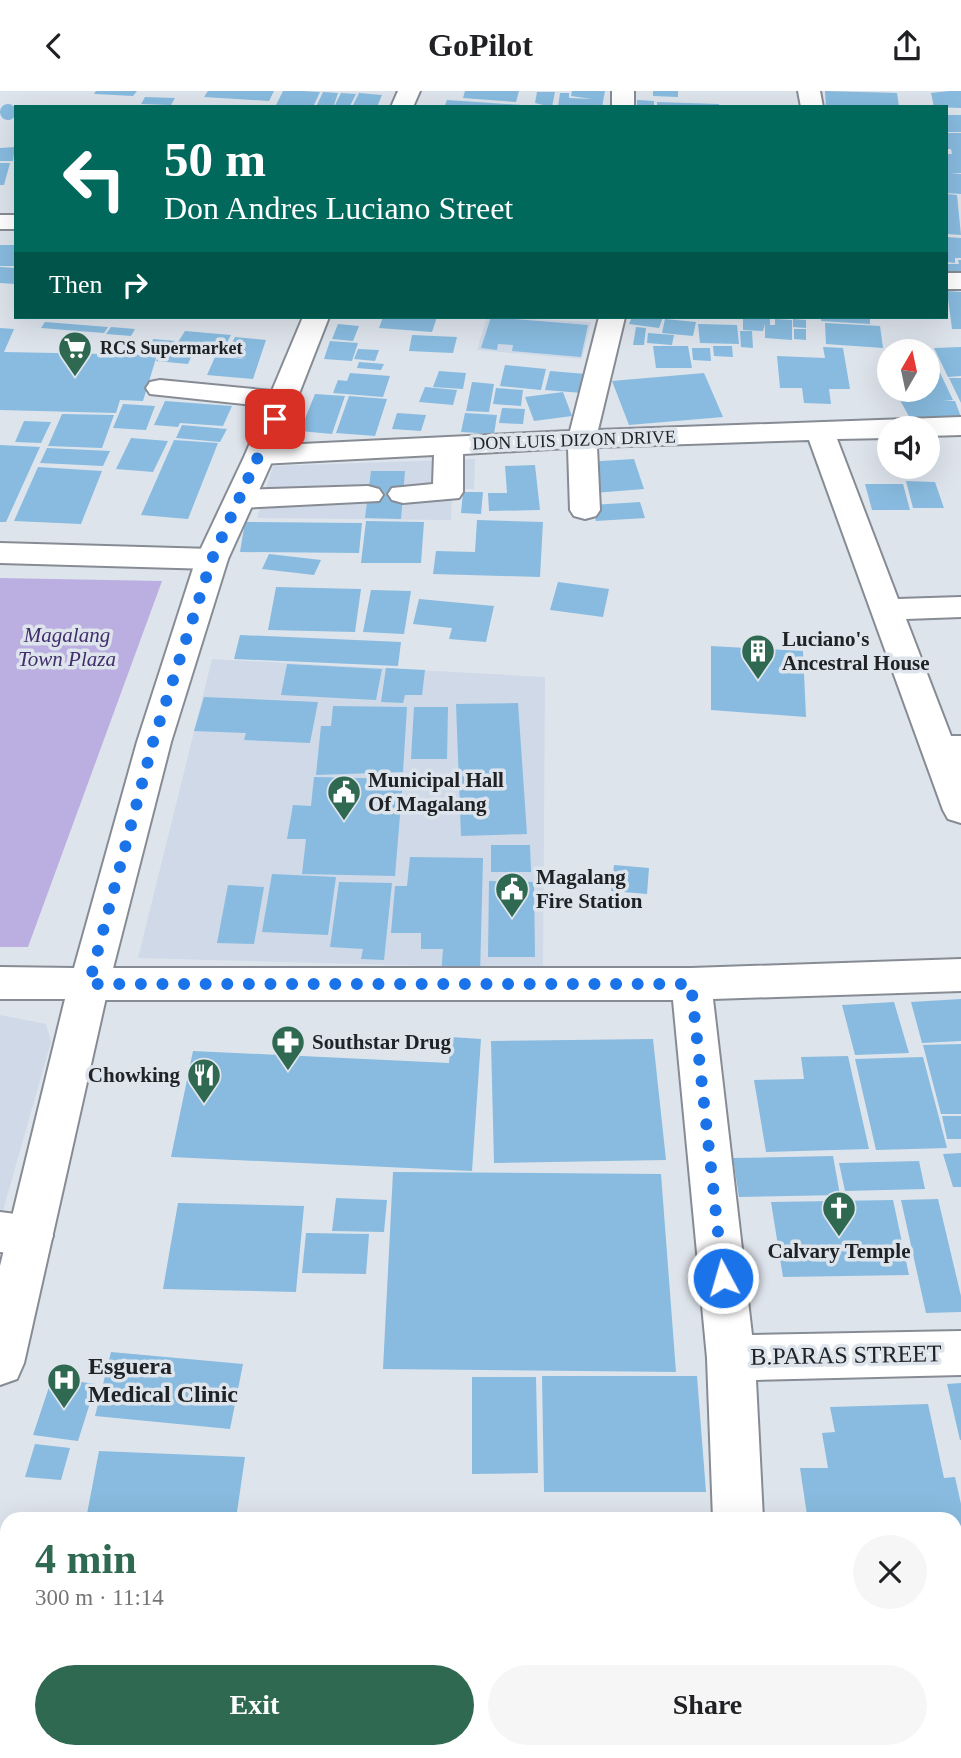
<!DOCTYPE html>
<meta charset="utf-8">
<style>
:root{--surface:#fff;--page:#f6f6f6;--text:#202124;--muted:#757577;--accent:#2f6952}
body{margin:0;font-family:"Times New Roman",serif;background:var(--page);color:var(--text);height:100vh;display:flex;flex-direction:column;font-size:26px;white-space:nowrap}
*{box-sizing:border-box;margin:0}
p{font-size:23px;color:var(--muted)}
.icon{flex:none;width:38px;height:38px;fill:none;stroke:currentColor;stroke-width:2;stroke-linecap:round;stroke-linejoin:round}
.map{position:relative;flex:1;overflow:hidden}
.side{position:absolute;left:0px;top:1421px;width:962px;height:247px;display:flex;flex-direction:column;background:var(--surface);border-radius:21px 21px 0 0;box-shadow:0 7px 28px #0002}
.side>*{flex:none}
.hud{position:absolute;left:14px;top:14px;width:934px;height:214px;border-radius:0px;box-shadow:0 7px 28px #0002;background:#00695c;color:#fff;overflow:hidden}
.needle{width:46px;rotate:9deg}
.controls{position:absolute;left:877px;top:248px;display:grid;gap:14px}
.controls a{display:grid;place-items:center;width:63px;height:63px;border-radius:50%;background:var(--surface);box-shadow:0 7px 28px #0002;font-size:35px}
.pin{position:absolute;display:grid;place-items:center;width:60px;height:60px;color:#fff;margin:-30px;border-radius:14px;box-shadow:0 4px 10px #0006}
.me{position:absolute;width:77px;margin:-38px;rotate:354deg;stroke-linejoin:round;filter:drop-shadow(0 0 5px #0008)}
.turn{display:flex;align-items:center;gap:24px;height:147px;padding:0 35px;font-size:32px}
.turn .icon{width:91px;height:91px;stroke-width:2.5}
.turn b{display:block;font-size:49px;line-height:60px}
.then{display:flex;align-items:center;height:66px;padding:0 35px;background:#0003;gap:14px;font-size:26px}
.round{display:grid;place-items:center;flex:none;width:74px;height:74px;border-radius:37px;background:var(--page)}
.summary{display:flex;align-items:center;justify-content:space-between;height:119px;padding:0 35px}
h1{font-size:42px;font-weight:800;line-height:52px;color:var(--accent)}
.primary-button{display:flex;gap:14px;margin-top:auto;padding:14px 35px}
.primary-button a{flex:1;height:80px;border-radius:42px;background:var(--accent);color:#fff;font-size:28px;font-weight:800;line-height:80px;text-align:center}
.primary-button a+a{background:var(--page);color:var(--text)}
header{display:flex;justify-content:space-between;align-items:center;height:91px;padding:0 35px;background:var(--surface);font-size:32px;font-weight:800}
.map>svg:first-child{display:block}
</style>
<header><svg class="icon" aria-label="back" viewBox="0 0 24 24"><path d="M15 5l-7 7 7 7"/></svg>GoPilot<svg class="icon" aria-label="share" viewBox="0 0 24 24"><path d="M12 15V3M7 8l5-5 5 5M5 13v7h14v-7"/></svg></header>
<div class="map">
<svg width="961" height="1667" viewBox="0 0 961 1667">
<rect width="100%" height="100%" fill="#dee4ec"/>
<path fill="#cfd9e8" d="M487,226l104,5 -9,37 -105,-9z
M475,368l-1,30h-22l-1,31 -194,-2 16,-52z
M212,568l333,18 -2,292 -405,-11z
M0,924l46,9 5,18 -51,179z"/>
<path fill="#bbafe2" d="M0,487l162,3 -134,366h-28z"/>
<path fill="#88bbdf" d="M96,0h41l-4,5 -39,-2z
M208,0h66l-5,10 -65,-4z
M283,0h20l17,1 -7,15 -37,-2z
M465,0h54l-3,11 -53,-4z
M572,0h33l-3,16h-44l2,-14h9v5l23,1 -21,-3z
M653,0h25v6l-25,-1z
M825,0l72,2 2,14h-73z
M949,0h12v17l-27,-1 -3,-14z
M323,1l15,1 -4,12h-17z
M537,1h18l-3,15 -17,-4z
M341,2l15,1 -6,12 -15,-1z
M359,2l23,2 -5,12h-25z
M145,6l30,1 -4,7 -30,-1z
M447,9l75,5v2h-78z
M637,9l17,1v6h-17z
M657,11l62,2v3h-62z
M0 21a8 8 0 1 1 16 0a8 8 0 1 1-16 0Z
M947,24h14v17h-14z
M947,42h14v40l-10,1h10v20l-14,-1v-39h5l-1,-5h-4z
M15,56l-2,14h-13v-13z
M0,72h10l-6,22h-4z
M947,103l10,1 4,40 -14,-1z
M947,146l14,1v20h-6v5l-8,-1z
M0,154h16v21h-16z
M958,169h3v14l-13,-1v-9h11z
M0,176l16,1v16l-16,-1z
M947,200l14,1v37h-9z
M383,226h54l-5,15 -53,-4z
M491,226l97,8 -7,32 -69,-6 1,-6 -15,-1 -1,6 -16,-2z
M632,226h31l-4,11 -30,-4z
M743,226l27,2v6h5v-6l17,1v20l-27,-2v-14l-2,7 -20,-1z
M821,226h49v7l-49,-3z
M665,228l31,3 -3,14 -31,-3z
M793,228l13,1v8l-13,-1z
M45,231l63,5 -4,6 -63,-5z
M825,232l55,3 3,22 -57,-4z
M338,233l21,2 -6,15 -21,-2z
M698,233l39,1 2,19 -39,-1z
M111,236l24,2 -4,7 -25,-2z
M636,236l10,1 -2,17h-11z
M0,237l14,1 -10,23 153,3 -14,46 -23,-1 -4,13 -116,-3z
M794,238h12v11l-12,-1z
M185,240l46,4 -10,19 -27,-3 -6,13 -32,-3 7,-12 10,1z
M740,240h12l1,17 -12,-1z
M648,242l26,2 -2,10 -25,-2z
M412,244l45,2 -4,16 -44,-2z
M235,246l31,3 -13,39 -46,-4 8,-18 32,2 -22,-3z
M153,248l22,2 -4,7 -21,-1z
M330,250l28,2 -6,18 -28,-2z
M653,255h35l4,22h-36z
M713,255h19l1,11 -19,-1z
M823,256l20,1 7,41h-21l2,15 -27,-1 -2,-15h-22l-3,-32 48,2z
M961,256v29l-13,1 -14,-29z
M692,257h18l1,13 -18,-1z
M358,258l21,1 -4,11 -21,-2z
M928,265h4l21,44 -10,1h12l6,16 -50,3 -10,-18 -5,-12h32z
M359,271l25,2 -3,6 -24,-2z
M505,274l41,4 -5,21 -41,-4z
M439,280l27,2 -3,16 -30,-2z
M550,280l36,3 -4,19 -37,-3z
M350,282l40,3 -7,21 -50,-4 5,-13 9,1z
M704,282l19,44 -94,8 -17,-44z
M949,287h12v25z
M472,291l22,2 -5,28 -23,-1z
M425,296l32,3 -4,15 -34,-3z
M496,297l27,2 -2,16 -28,-2z
M563,301l9,24 -38,5 -9,-24z
M315,303l30,2 -13,38 -32,-3z
M349,305l38,3 -12,37 -39,-3z
M165,310l67,5 -9,20 -43,-3 -2,4 -24,-2z
M123,313l32,2 -9,24 -33,-2z
M502,317l23,1 -2,15 -24,-1z
M397,322l29,2 -5,16 -29,-2z
M465,322l32,2 -3,19 -33,-2z
M62,323l52,1 -12,33 -54,-2z
M24,330l27,1 -10,21 -26,-1z
M182,334l45,4 -7,13 -44,-4z
M131,347l37,3 -15,31 -37,-3z
M174,349l44,3 -30,76 -47,-4z
M0,354l40,2 -34,75h-6z
M47,357l63,3 -7,15 -63,-3z
M634,368l10,30 -50,4 -9,-31z
M535,374l5,45 -51,1 -1,-18h19l-2,-27z
M38,376l64,4 -21,53 -67,-3z
M371,380h34l-4,48 -36,-1z
M906,390l29,1 9,26h-31z
M865,393h38l7,26h-38z
M463,401h20l-2,22 -20,-1z
M640,411l5,16 -49,3 -4,-16z
M477,429l66,2 -3,55 -107,-3 3,-23 39,1z
M366,430l58,1 -3,41h-60z
M245,431l117,1 -3,30 -119,-1z
M269,463l52,6 -7,15 -52,-6z
M558,491l51,7 -6,28 -53,-7z
M276,496l85,2 -6,43 -87,-2z
M371,499l40,1 -7,43 -41,-2z
M419,508l75,7 -8,36 -37,-3 3,-11 -39,-4z
M240,544l161,7 -3,24 -164,-7z
M711,555l92,5 3,66 -95,-7z
M287,573l95,5 -6,31 -95,-5z
M386,577l39,2 -3,25h-17l-2,8 -22,-1z
M204,606l114,5 -8,41 -66,-3 2,-7 -52,-2z
M518,612l9,131 -66,2 -5,-132z
M333,615l74,1 -4,65 -87,3 5,-49h10z
M414,616h34l-1,52h-36z
M314,686l89,2 -8,97 -93,-2 4,-35h-19l6,-34 18,1z
M491,754h39l1,27h-40z
M410,766l73,1 -3,117h-39l2,-26h-22v-16h-30l4,-47h12z
M614,774l35,3 -2,26 -36,-3z
M272,783l64,3 -8,58 -66,-3z
M489,790l45,1 1,75h-47z
M339,791l53,1 -8,77 -23,-1 2,-10 -33,-2z
M228,794l36,2 -10,57 -37,-1z
M961,908v42l-39,2 -11,-41z
M894,911l15,51 -54,2 -13,-50z
M451,946l30,2 -9,132 -301,-14 22,-106 256,12z
M653,948l13,121 -172,3 -3,-122z
M961,953v70h-20l-18,-69z
M848,965l21,93 -103,3 -12,-72 50,-1 -3,-22z
M923,966l24,91 -71,2 -21,-91z
M942,1025h19v23h-14z
M961,1062v34h-8l-10,-33z
M833,1065l7,39 -101,2 -6,-39z
M919,1070l6,28 -80,2 -6,-28z
M393,1081l268,2 15,198 -293,-3z
M336,1107l51,2 -3,32 -52,-1z
M938,1108l23,97v16l-35,1 -25,-113z
M893,1109l16,75 -126,2 -12,-75z
M178,1112l126,3 -8,86 -133,-3z
M306,1142l63,1 -3,40 -64,-1z
M111,1261l132,12 -13,65 -135,-13z
M542,1285h155l9,116h-162z
M472,1286h64l2,96 -66,1z
M52,1287l44,6 -18,57 -45,-6z
M961,1292v57h-1l-13,-56z
M928,1313l16,74 11,-1 6,27v24h-5v-9h-63l-1,-7 -85,3 -7,-47h28l-6,-35 13,-1 -5,-25z
M35,1353l35,4 -9,32 -36,-3z
M99,1360l146,6 -9,62h-150z
M0,1526l7,1v92l-7,-1z
M956,1554l5,1v85h-5z
M468,1661h80l55,4 -136,2z"/>
<g fill="none" stroke-linecap="round" stroke-linejoin="round">
<g stroke="#878c94" stroke-width="4">
<path id="minor" d="M612,0h22v16h-22z
M798,0h22l3,16h-22z
M0,124h16v14h-16z
M947,182h14v16h-14z
M599,226h26l-27,113 363,-13v18l-33,1v-7h-39v9l-52,1 61,160 63,-2v20l-55,2 45,117h10v87l-13,-4 -5,-9 -134,-370 -212,7 3,63 -4,6 -11,3 -11,-3 -4,-6 -2,-62 -105,6v38l-4,6 -56,5 -11,-3 -4,-6 4,-6 41,-4 1,-29 -174,9 -10,-3 -5,-6 5,-6 10,-3 310,-15z
M160,289l123,12 10,2 4,6 -4,6 -10,2 -133,-14 -4,-6 4,-6z
M368,395l11,3 4,6 -4,6 -139,7 -11,-3 -4,-6 4,-6 11,-3z
M0,452l212,6 11,3 5,7 -5,7 -11,3 -212,-6z
M961,868v32l-248,8 39,336 209,-4v44l-205,5 7,139h-50l-6,-161 -34,-358h-584l-14,-5 -6,-11 6,-11 14,-5h602z
M0,1121l31,4 16,6 6,14 -6,14 -16,6 -31,-4z
M720,1661h56v6h-56z"/>
</g>
<g stroke="#878c94" stroke-width="4">
<path id="major" d="M398,0h22l-7,16h-22z
M303,226h26l-54,138 -47,104 -57,183 -62,242 -85,379 -7,16 -17,6v-119l65,-267h-65v-32l74,1 63,-226 59,-183 49,-104z"/>
</g>
<use href="#minor" fill="#fff" fill-rule="evenodd"/>
<use href="#major" fill="#fff" fill-rule="evenodd"/>
</g>
<g fill="none" stroke-linecap="round" stroke-linejoin="round">
<path stroke="#1a73e8" stroke-width="12" stroke-dasharray="0 21.6" d="M275,328l-63,140 -59,183 -64,242h602l32,294"/>
</g>
<defs>
<g id="supermarket-pin" transform="scale(1.75)"><path d="M0 17L-7.5 6A9.5 9.5 0 1 1 7.5 6Z" fill="#2f6952" stroke="#dee4ec"/><path d="M-6-5.5h2.5l.6 2H6L4.5 2H-2.5L-4.4-4H-6ZM-1.5 3.2a1.3 1.3 0 1 0 .1 0ZM3 3.2a1.3 1.3 0 1 0 .1 0Z" fill="#fff"/></g>
<g id="building-pin" transform="scale(1.75)"><path d="M0 17L-7.5 6A9.5 9.5 0 1 1 7.5 6Z" fill="#2f6952" stroke="#dee4ec"/><path d="M-4-6H4V6H1V3H-1V6H-4ZM-2.5-4.3h1.7v1.8h-1.7ZM.8-4.3h1.7v1.8H.8ZM-2.5-1h1.7V.8h-1.7ZM.8-1h1.7V.8H.8Z" fill="#fff"/></g>
<g id="civic-pin" transform="scale(1.75)"><path d="M0 17L-7.5 6A9.5 9.5 0 1 1 7.5 6Z" fill="#2f6952" stroke="#dee4ec"/><path d="M-.6-6.5H3V-4.5H.6V-3L4-1V1h2V6H-6V1h2V-1L-.6-3ZM-1.2 2.5V6h2.4V2.5Z" fill="#fff"/></g>
<g id="pharmacy-pin" transform="scale(1.75)"><path d="M0 17L-7.5 6A9.5 9.5 0 1 1 7.5 6Z" fill="#2f6952" stroke="#dee4ec"/><path d="M-2-6h4v4h4v4h-4v4h-4v-4h-4v-4h4Z" fill="#fff"/></g>
<g id="restaurant-pin" transform="scale(1.75)"><path d="M0 17L-7.5 6A9.5 9.5 0 1 1 7.5 6Z" fill="#2f6952" stroke="#dee4ec"/><path d="M-5-6h1v4h1v-4h1v4h1v-4h1v5L-1.5 .5V6h-2V.5L-5-1ZM5-6V6H3V1.5H1.5Q1.5-4 5-6Z" fill="#fff"/></g>
<g id="church-pin" transform="scale(1.75)"><path d="M0 17L-7.5 6A9.5 9.5 0 1 1 7.5 6Z" fill="#2f6952" stroke="#dee4ec"/><path d="M-1.2-6h2.4v3.5h3.3v2.4h-3.3V6h-2.4V-.1h-3.3v-2.4h3.3Z" fill="#fff"/></g>
<g id="hospital-pin" transform="scale(1.75)"><path d="M0 17L-7.5 6A9.5 9.5 0 1 1 7.5 6Z" fill="#2f6952" stroke="#dee4ec"/><path d="M-5-5h3v3.5h4V-5h3V5h-3V1.5h-4V5h-3Z" fill="#fff"/></g>
</defs>
<g fill-rule="evenodd">
<use href="#supermarket-pin" x="75" y="257"/>
<use href="#building-pin" x="758" y="560"/>
<use href="#civic-pin" x="344" y="701"/>
<use href="#civic-pin" x="512" y="798"/>
<use href="#pharmacy-pin" x="288" y="951"/>
<use href="#restaurant-pin" x="204" y="984"/>
<use href="#church-pin" x="839" y="1117"/>
<use href="#hospital-pin" x="64" y="1289"/>
</g>
<g text-anchor="middle" dominant-baseline="central" stroke-width="7" stroke-linejoin="round" paint-order="stroke">
<g font-size="18" font-weight="bold" fill="#202326" stroke="#dee4ec" text-anchor="start">
<text x="100" y="257">RCS Supermarket</text>
</g>
<g font-size="18" fill="#202326" stroke="#dee4ec">
<text transform="translate(574 349) rotate(-2)">DON LUIS DIZON DRIVE</text>
</g>
<g font-size="21" font-style="italic" fill="#422e6c" stroke="#dee4ec">
<text x="67" y="544">Magalang<tspan x="67" dy="24">Town Plaza</tspan></text>
</g>
<g font-size="21" font-weight="bold" fill="#202326" stroke="#dee4ec" text-anchor="start">
<text x="782" y="548">Luciano's<tspan x="782" dy="24">Ancestral House</tspan></text>
<text x="368" y="689">Municipal Hall<tspan x="368" dy="24">Of Magalang</tspan></text>
<text x="536" y="786">Magalang<tspan x="536" dy="24">Fire Station</tspan></text>
<text x="312" y="951">Southstar Drug</text>
<text x="180" y="984" text-anchor="end">Chowking</text>
<text x="839" y="1160" text-anchor="middle">Calvary Temple</text>
</g>
<g font-size="24" fill="#202326" stroke="#dee4ec">
<text transform="translate(846 1264) rotate(-1)">B.PARAS STREET</text>
</g>
<g font-size="24" font-weight="bold" fill="#202326" stroke="#dee4ec" text-anchor="start">
<text x="88" y="1275">Esguera<tspan x="88" dy="28">Medical Clinic</tspan></text>
</g>
</g>
</svg>
<div class="controls">
<a><svg class="needle" viewBox="-14 -14 28 28"><path d="M0-13l5 13h-10z" fill="#e53935"/><path d="M0 13l5-13h-10z" fill="#757577"/></svg></a>
<a><svg class="icon" aria-label="sound" viewBox="0 0 24 24"><path d="M4 9h4l5-4v14l-5-4H4zM17 9q2 3 0 6"/></svg></a>
</div>
<div class="pin" style="left:275px;top:328px;background:#d93025"><svg class="icon" aria-label="arrive" viewBox="0 0 24 24"><path d="M6 21V4h12l-3 4 3 4H6"/></svg></div>
<svg class="me" style="left:723px;top:1187px" viewBox="-20 -20 40 40"><circle r="17" fill="#1a73e8" stroke="#fff" stroke-width="3"/><path d="M0-11L8 9 0 5-8 9z" fill="#fff"/></svg>
<div class="hud">
<div class="turn"><svg class="icon" aria-label="left" viewBox="0 0 24 24"><path d="M17 20v-9H6M10 6l-5 5 5 5"/></svg><div><b>50 m</b>Don Andres Luciano Street</div></div>
<div class="then">Then<svg class="icon" aria-label="right" viewBox="0 0 24 24"><path d="M7 20v-9h11M14 6l5 5-5 5"/></svg></div>
</div>
<section class="side">
<div class="summary"><div><h1>4 min</h1><p>300 m · 11:14</p></div><a class="round"><svg class="icon" aria-label="close" viewBox="0 0 24 24"><path d="M6 6l12 12M18 6L6 18"/></svg></a></div>
<div class="primary-button"><a>Exit</a><a>Share</a></div>
</section>
</div>
